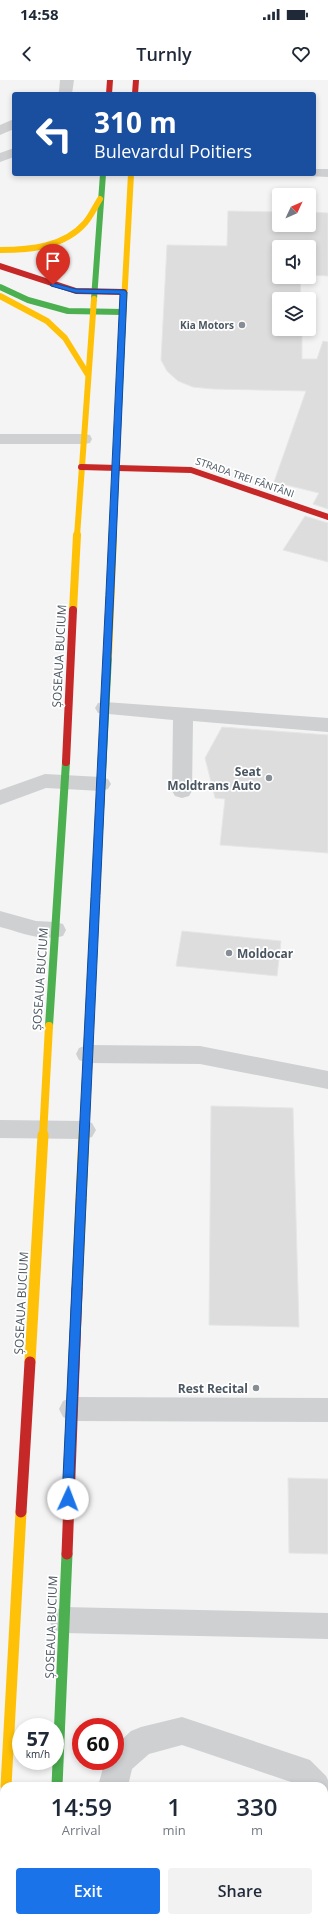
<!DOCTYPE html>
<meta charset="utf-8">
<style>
:root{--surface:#fff;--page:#f2f2f3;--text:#1f2937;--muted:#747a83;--accent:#1a73e8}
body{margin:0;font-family:"Open Sans",sans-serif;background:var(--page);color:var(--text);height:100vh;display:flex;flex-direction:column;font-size:15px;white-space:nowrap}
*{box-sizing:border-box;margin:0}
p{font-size:13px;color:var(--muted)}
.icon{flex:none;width:22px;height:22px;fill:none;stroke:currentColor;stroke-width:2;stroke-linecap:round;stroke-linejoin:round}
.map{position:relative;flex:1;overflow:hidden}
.sheet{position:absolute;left:0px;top:1702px;width:328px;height:140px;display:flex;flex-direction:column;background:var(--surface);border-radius:12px 12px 0 0;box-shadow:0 2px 6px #0003}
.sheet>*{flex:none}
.hud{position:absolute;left:12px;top:12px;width:304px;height:84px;border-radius:4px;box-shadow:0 2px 6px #0003;background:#1a4fa0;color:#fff;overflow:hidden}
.needle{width:26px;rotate:46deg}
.buttons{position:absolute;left:272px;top:108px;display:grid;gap:8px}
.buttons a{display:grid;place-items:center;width:44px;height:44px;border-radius:4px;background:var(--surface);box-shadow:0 2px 6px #0003;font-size:20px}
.speed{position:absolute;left:12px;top:1638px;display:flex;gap:8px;font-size:20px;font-weight:700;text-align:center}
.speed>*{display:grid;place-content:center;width:52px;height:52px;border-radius:50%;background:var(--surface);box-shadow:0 2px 6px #0003;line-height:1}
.speed small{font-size:10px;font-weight:400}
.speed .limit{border:6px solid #d22;background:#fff;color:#111}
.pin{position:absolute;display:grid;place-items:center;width:34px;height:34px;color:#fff;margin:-41px -17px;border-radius:50% 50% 50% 0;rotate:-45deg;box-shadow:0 0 4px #0007}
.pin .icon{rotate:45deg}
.me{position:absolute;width:44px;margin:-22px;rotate:2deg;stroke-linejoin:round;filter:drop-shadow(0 0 3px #0008)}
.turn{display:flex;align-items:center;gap:14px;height:84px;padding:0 16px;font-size:18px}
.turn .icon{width:52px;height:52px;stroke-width:2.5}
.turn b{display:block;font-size:28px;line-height:34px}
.eta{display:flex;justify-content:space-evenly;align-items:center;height:68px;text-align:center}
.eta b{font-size:24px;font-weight:600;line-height:28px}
.cta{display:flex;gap:8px;margin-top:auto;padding:8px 16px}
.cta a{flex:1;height:46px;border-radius:4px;background:var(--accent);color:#fff;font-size:16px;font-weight:600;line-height:46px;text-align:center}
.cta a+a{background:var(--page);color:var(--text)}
.status{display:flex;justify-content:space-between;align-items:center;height:28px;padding:0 20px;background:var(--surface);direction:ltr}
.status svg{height:11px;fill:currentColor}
header{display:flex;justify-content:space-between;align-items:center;height:52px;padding:0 16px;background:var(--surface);font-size:18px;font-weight:600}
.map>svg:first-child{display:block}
</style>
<div class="status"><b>14:58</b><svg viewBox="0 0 49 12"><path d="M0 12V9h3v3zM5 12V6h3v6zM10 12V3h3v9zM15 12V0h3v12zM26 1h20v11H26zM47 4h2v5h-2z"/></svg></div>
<header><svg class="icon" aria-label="back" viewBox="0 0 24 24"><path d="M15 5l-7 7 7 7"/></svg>Turnly<svg class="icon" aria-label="heart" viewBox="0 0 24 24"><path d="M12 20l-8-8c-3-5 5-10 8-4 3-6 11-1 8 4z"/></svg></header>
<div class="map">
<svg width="328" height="1842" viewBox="0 0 328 1842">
<rect width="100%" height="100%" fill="#f4f4f4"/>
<path fill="#ddddde" stroke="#e5e6e7" d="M228,131l51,1v13h30v-13l19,1v63l-19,-1v-28h-30v30h21l1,22h-22v30h23v30h15l6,-18 5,1v167l-15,-5 6,-11 -45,-11 32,-91 -93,-2 -20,-2 -15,-6 -11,-10 -6,-11 6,-115 60,1z
M305,436l23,7v39l-45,-12z
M222,647l106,8v118l-108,-8 5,-46 -10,-1 -10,-40z
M182,851l99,10 -4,35 -101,-10z
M211,1026l82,2 6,219 -90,-2z
M288,1398l40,1v75l-39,-1z"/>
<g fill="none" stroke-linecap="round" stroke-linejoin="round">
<path fill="#ced0d2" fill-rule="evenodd" d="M60,0h14l-2,14h-15l2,-3z
M14,39v10l-14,6v-10z
M14,68v9l-14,5v-9z
M314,89h14v8l-19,-1 -1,-2h6z
M105,622l223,16v14l-135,-11 -1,70 -3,5 -7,2 -7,-2 -3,-5 1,-71 -75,-7 -3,-5 3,-5z
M45,694l56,3 7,2 3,5 -3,5 -7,2 -55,-3 -46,17v-15z
M0,831l36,10 19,1 8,2 3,6 -3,6c-21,6 -43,-4 -63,-9z
M87,965l113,1 128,25v18l-128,-25 -113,-1 -8,-3 -3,-6 3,-6z
M0,1040l84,1 8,2 4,7 -4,7 -8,2 -84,-1z
M72,1317l256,1v24l-256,-1 -9,-4 -4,-8 4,-8z
M63,1527l265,6v26l-265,-6 -10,-4 -4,-9 4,-9z
M182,1637l128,43 16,16 2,4v43l-4,-2v-35h-29l-4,-4 -109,-37 -33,9 -17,15 -4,17h-30l7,-25h10v-15l16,-15 10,-4z
M92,1838h30v4h-30z"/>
<path fill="#ced0d2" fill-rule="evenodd" d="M0,354h84l6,1 2,4 -2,4 -6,1h-84z"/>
<path stroke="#4caf50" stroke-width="6" d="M0,207l28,13 40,11 55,1
M94,219l9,-125
M114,421l8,-161"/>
<path stroke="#4caf50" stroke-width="8" d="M90,924l18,-348
M49,946l17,-264"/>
<path stroke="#4caf50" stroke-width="11" d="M57,1706l10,-232"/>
<path stroke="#ffc107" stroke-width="6" d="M0,170c30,0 64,-3 85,-27 6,-7 10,-16 15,-24
M0,216l47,25 18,17 23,37
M122,260l9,-166
M77,456l17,-237
M113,456l1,-35"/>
<path stroke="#ffc107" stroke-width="8" d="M73,530l4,-75
M108,576l5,-121
M43,1056l6,-110
M84,1056l6,-132"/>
<path stroke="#ffc107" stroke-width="11" d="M77,1209l7,-154
M30,1282l13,-227
M6,1706l15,-274
M0,1819l4,-80
M53,1838v4"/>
<path stroke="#c62828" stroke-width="6" d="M109,14l1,-14
M135,14l1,-14
M0,186l76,25 48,1
M81,387l110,3 137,47"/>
<path stroke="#c62828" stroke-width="8" d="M66,682l7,-152"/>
<path stroke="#c62828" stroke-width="11" d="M21,1432l9,-150
M67,1474l10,-265"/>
</g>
<path fill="#1a73e8" stroke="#114b97" d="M53,203l23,6 48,1 3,2c-17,402 -37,805 -54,1207l-1,4 -4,2 -4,-2 -2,-4c18,-402 40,-803 58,-1205l-44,-1 -25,-7 -1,-1z"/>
<g fill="#868d94" stroke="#fff" stroke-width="1.5">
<circle cx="242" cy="245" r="4"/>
<circle cx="269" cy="698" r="4"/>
<circle cx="229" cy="873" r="4"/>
<circle cx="256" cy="1308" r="4"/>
</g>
<g text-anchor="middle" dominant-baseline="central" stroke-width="3.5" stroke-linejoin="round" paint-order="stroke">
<g font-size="10" font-weight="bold" fill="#4a5661" stroke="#fff" text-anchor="end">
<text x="234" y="245">Kia Motors</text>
</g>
<g font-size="10" fill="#4a5661" stroke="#fff">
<text transform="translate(245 397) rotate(19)">STRADA TREI FÂNTÂNI</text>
</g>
<g font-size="12" fill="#4a5661" stroke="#fff">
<text transform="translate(59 576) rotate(-87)">ȘOSEAUA BUCIUM</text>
<text transform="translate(40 899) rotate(-86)">ȘOSEAUA BUCIUM</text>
<text transform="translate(21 1223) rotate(-87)">ȘOSEAUA BUCIUM</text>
<text transform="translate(51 1547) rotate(-88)">ȘOSEAUA BUCIUM</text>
</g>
<g font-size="12" font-weight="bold" fill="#4a5661" stroke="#fff" text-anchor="end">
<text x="261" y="691">Seat<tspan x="261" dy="14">Moldtrans Auto</tspan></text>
<text x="237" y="873" text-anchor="start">Moldocar</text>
<text x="248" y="1308">Rest Recital</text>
</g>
</g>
</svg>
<div class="buttons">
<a><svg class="needle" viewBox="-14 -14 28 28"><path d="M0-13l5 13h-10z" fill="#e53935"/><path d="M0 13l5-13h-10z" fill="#747a83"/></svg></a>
<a><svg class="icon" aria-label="sound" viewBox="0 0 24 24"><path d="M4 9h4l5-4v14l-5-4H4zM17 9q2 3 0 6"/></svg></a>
<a><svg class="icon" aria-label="layers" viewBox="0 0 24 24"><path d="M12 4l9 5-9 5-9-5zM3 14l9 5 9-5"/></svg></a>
</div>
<div class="speed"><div>57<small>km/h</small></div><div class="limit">60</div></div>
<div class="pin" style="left:53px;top:205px;background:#d93025"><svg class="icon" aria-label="arrive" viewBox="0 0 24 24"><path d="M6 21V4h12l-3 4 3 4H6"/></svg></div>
<svg class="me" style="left:68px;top:1419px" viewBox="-20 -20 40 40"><circle r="19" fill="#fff"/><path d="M0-13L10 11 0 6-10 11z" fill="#1a73e8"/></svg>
<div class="hud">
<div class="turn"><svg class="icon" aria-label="left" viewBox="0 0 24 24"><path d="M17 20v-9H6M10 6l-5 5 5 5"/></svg><div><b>310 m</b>Bulevardul Poitiers</div></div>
</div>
<section class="sheet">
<div class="eta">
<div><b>14:59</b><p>Arrival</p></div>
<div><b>1</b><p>min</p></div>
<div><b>330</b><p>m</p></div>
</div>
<div class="cta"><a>Exit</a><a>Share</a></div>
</section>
</div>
